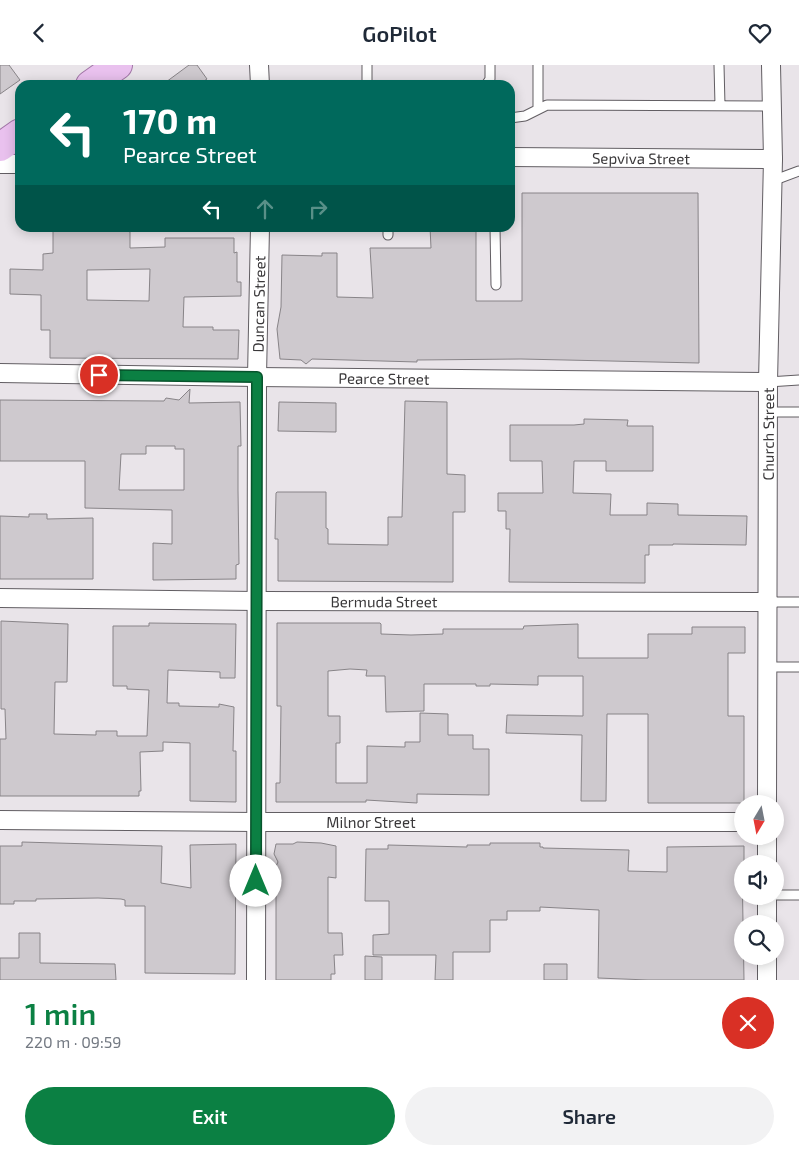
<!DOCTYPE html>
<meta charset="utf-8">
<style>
:root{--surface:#fff;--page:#f2f2f3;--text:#1f2937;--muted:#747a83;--accent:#0b8043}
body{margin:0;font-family:"Exo 2",sans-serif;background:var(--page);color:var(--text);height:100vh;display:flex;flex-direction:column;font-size:19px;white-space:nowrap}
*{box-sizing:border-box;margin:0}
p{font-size:16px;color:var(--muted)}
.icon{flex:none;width:28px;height:28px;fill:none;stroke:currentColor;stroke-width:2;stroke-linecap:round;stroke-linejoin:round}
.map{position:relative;height:915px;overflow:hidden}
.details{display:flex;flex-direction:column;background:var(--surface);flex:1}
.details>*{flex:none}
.guide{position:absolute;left:15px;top:15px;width:500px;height:152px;border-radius:15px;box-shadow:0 2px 12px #0003;background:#00695c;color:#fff;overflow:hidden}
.needle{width:32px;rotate:190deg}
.tools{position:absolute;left:734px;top:730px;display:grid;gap:10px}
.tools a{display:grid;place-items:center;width:50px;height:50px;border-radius:50%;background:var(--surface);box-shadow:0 2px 12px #0003;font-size:25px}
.pin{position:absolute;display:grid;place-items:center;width:42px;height:42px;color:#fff;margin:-21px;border:2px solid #fff;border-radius:50%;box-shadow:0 1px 5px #0007}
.me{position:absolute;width:55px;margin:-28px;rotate:0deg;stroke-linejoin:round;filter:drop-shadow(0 0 4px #0008)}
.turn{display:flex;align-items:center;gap:18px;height:105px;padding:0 25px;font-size:22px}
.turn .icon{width:65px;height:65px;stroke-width:2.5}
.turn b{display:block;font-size:35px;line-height:42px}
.lanes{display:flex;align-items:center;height:48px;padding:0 25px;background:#0003;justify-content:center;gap:25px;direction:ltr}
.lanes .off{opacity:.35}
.round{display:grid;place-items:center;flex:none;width:52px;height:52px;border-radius:26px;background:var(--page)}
.overview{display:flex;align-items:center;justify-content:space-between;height:85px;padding:0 25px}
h1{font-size:30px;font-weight:600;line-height:38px;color:var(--accent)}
.cta{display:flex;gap:10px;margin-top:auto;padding:10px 25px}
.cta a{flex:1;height:58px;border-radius:30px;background:var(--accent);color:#fff;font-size:20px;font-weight:600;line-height:58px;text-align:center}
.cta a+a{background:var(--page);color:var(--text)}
header{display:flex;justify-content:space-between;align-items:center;height:65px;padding:0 25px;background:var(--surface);font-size:22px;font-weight:600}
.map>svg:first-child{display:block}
</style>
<header><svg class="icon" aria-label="back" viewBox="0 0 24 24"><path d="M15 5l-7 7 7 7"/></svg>GoPilot<svg class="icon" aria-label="heart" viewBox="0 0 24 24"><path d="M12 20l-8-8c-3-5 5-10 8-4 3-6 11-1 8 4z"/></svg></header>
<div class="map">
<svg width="799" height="915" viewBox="0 0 799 915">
<rect width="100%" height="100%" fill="#e9e4e9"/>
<path fill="#cec9ce" stroke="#888488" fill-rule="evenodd" d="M0,0h9l11,15 -20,14z
M189,0h8l10,14 -9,6h-36z
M522,128h176l1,170 -178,-4 -104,1v2l-105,-3 -6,5 -5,-4 -21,-1 -3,-30 4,-22 1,-52 40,1v-3h15v44l36,1 -3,-50h61l-1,-21h46v74h46z
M53,162h75v4l2,1v16l35,-1v-9h69v15l3,-1v30h4v14l-57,1 -1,30h30v3h26l-1,29 -188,-1v-28h-9v-35l-31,-1v-25l33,1v-16l10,-1zM150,204l-1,32 -62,-1v-30z
M190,324l-1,14 51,-1 1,44h-3v44l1,74 -3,1v14l-83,1v-37l19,1v-34l-87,-2v-47h-85v-61l164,1 2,-3 13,2zM146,381h29v3h9v41h-65l2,-36h25z
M405,336l42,1v72l18,1v37h-12v70l-175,-1v-42h-3l1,-46 1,-1h49v36l2,1v15l60,1v-28h14z
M279,337l57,1v29l-58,-1z
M584,354l44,1 -1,6h26v45h-47v-10h-32l-1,32 38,1 -1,21h37v-12l31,1v11l69,1 -1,29 -73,-1v1h-24v10h-4v28l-136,-1 1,-53h-4v-18h-8v-18h45l-1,-32h-32v-36h64l10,-1z
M29,449h18v5l46,-1v61h-93v-63l29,1z
M1,556l67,3 -1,58h-12l-1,52 42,1v-4h21v5h30l2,-46 -22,-1v-3h-14v-60h36v-3l87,1 -1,54h-15v-6l-52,-2 -1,33h12v3l40,1v-3l15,3 -1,44h3v51l-46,-1v-58l-27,-1v9l-23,1 1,39h-2v5h-139v-57h6l-1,-30h-4z
M277,558h103l1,1v10l30,1 32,-1v-5h80l1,-3 54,-2v34h70v-24h44v-7h53v26h-17v63h16v87h-96v-89h-41l-1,87h-25l1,-66 -76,-2 1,-18 76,1v-40h-45v9l-48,-1v2h-14v-2h-52v27l-38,1 -1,-36h-19l1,-6 -17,-1 -22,2v45h12v27h-4v40h31v-37l38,1v-5h15v-29l28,1v21h25v14h16v46l-72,-1v9l-51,-3v2h-90v-19h4l1,-77h-4z
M22,777l140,4 -1,37 30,5 -1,-43 46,-1 -1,130 -90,-1v-67h-20v-6l-4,-1 -23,-1 -62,1v2h-22v3h-14v-58h22z
M297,777l24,1 15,3v32l-8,-1v56h14l1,22h-9l1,19h-4v6h-55v-102l-2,-8 4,-8 -4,-8 2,-10h17z
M490,778h50v4h3v1l86,2 -1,21 39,1v-25l77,-1v18h-2l2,116h-96l-50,-2 1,-68 -59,-3v4h-33v9h-17v32h-37v28h-18l1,-25h-63v-20l16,-1v-33h-24l1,-52h22v-4l79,2v-2h23z
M19,868h21v30l75,1 1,16h-116v-22h19z
M365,891l17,1v23h-17z
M544,899h23v16h-23z"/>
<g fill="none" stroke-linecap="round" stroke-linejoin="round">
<g stroke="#625e63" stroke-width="11">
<path id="lane" d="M719,0l1,40
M367,20v-20
M486,20l4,-6v-14
M538,44v-44
M510,53l15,-2 22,-11 224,1
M772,116l27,-10
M495,162l1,58
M388,170v-8
M768,317l31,-2
M769,347h30
M769,537h30
M768,602h31
M775,830h24"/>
</g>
<g stroke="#625e63" stroke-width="20">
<g id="street">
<path d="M259,0l1,20"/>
<path id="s1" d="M510,92l263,2"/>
<path d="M0,99h20"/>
<path id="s2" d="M0,308l257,4 511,5"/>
<path id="s3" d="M0,533l257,3 512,1"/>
<path id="s4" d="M767,739l1,-422 5,-223 -2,-94"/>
<path id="s5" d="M0,755l257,2h485"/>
<path d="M767,771v28"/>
<path d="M767,831v28"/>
<path d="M767,891v24"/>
<path id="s6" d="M256,915l1,-603 3,-150"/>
</g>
</g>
<g stroke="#a276a7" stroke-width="30">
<path id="primary" d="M90,20l28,-20
M0,82l20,-14"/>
</g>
<use href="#lane" stroke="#fff" stroke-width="9"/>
<use href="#street" stroke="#fff" stroke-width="18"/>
<use href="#primary" stroke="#e9c1ee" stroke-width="28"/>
</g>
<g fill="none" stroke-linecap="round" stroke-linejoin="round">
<g stroke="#07532c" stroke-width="12">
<path id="route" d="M99,310l158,2 -1,504"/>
</g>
<use href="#route" stroke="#0b8043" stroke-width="9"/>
</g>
<g text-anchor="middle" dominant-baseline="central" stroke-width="5" stroke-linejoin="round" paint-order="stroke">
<g font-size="15" fill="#3a383a" stroke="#e9e4e9">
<text stroke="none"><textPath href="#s1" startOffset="131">Sepviva Street</textPath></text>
<text stroke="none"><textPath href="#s6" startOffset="676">Duncan Street</textPath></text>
<text stroke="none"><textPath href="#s2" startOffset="384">Pearce Street</textPath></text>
<text stroke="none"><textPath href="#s4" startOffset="370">Church Street</textPath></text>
<text stroke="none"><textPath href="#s3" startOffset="384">Bermuda Street</textPath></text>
<text stroke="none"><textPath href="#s5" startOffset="371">Milnor Street</textPath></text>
</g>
</g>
</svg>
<div class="tools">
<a><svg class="needle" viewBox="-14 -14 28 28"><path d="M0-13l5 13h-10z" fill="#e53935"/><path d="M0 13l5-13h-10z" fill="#747a83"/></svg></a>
<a><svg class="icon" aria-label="sound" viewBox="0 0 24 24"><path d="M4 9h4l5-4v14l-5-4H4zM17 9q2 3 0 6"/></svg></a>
<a><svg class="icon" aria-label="search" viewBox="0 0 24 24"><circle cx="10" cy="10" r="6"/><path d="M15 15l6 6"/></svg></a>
</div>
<div class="pin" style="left:99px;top:310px;background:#d93025"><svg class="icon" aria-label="arrive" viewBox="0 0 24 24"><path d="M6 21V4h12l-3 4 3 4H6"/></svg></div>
<svg class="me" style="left:256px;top:816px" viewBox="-20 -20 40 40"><circle r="19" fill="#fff"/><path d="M0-13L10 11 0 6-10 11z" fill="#0b8043"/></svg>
<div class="guide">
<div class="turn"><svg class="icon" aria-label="left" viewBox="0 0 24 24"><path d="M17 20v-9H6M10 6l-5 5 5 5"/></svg><div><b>170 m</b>Pearce Street</div></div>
<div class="lanes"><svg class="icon" aria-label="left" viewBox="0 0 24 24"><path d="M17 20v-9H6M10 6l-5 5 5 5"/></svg><svg class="icon off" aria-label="ahead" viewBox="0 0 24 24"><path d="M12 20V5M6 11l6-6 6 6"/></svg><svg class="icon off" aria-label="right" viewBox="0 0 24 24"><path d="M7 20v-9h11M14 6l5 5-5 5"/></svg></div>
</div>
</div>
<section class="details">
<div class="overview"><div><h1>1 min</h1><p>220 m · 09:59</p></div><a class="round" style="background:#d93025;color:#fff"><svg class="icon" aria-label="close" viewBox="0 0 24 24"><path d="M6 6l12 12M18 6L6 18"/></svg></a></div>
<div class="cta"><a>Exit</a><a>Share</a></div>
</section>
